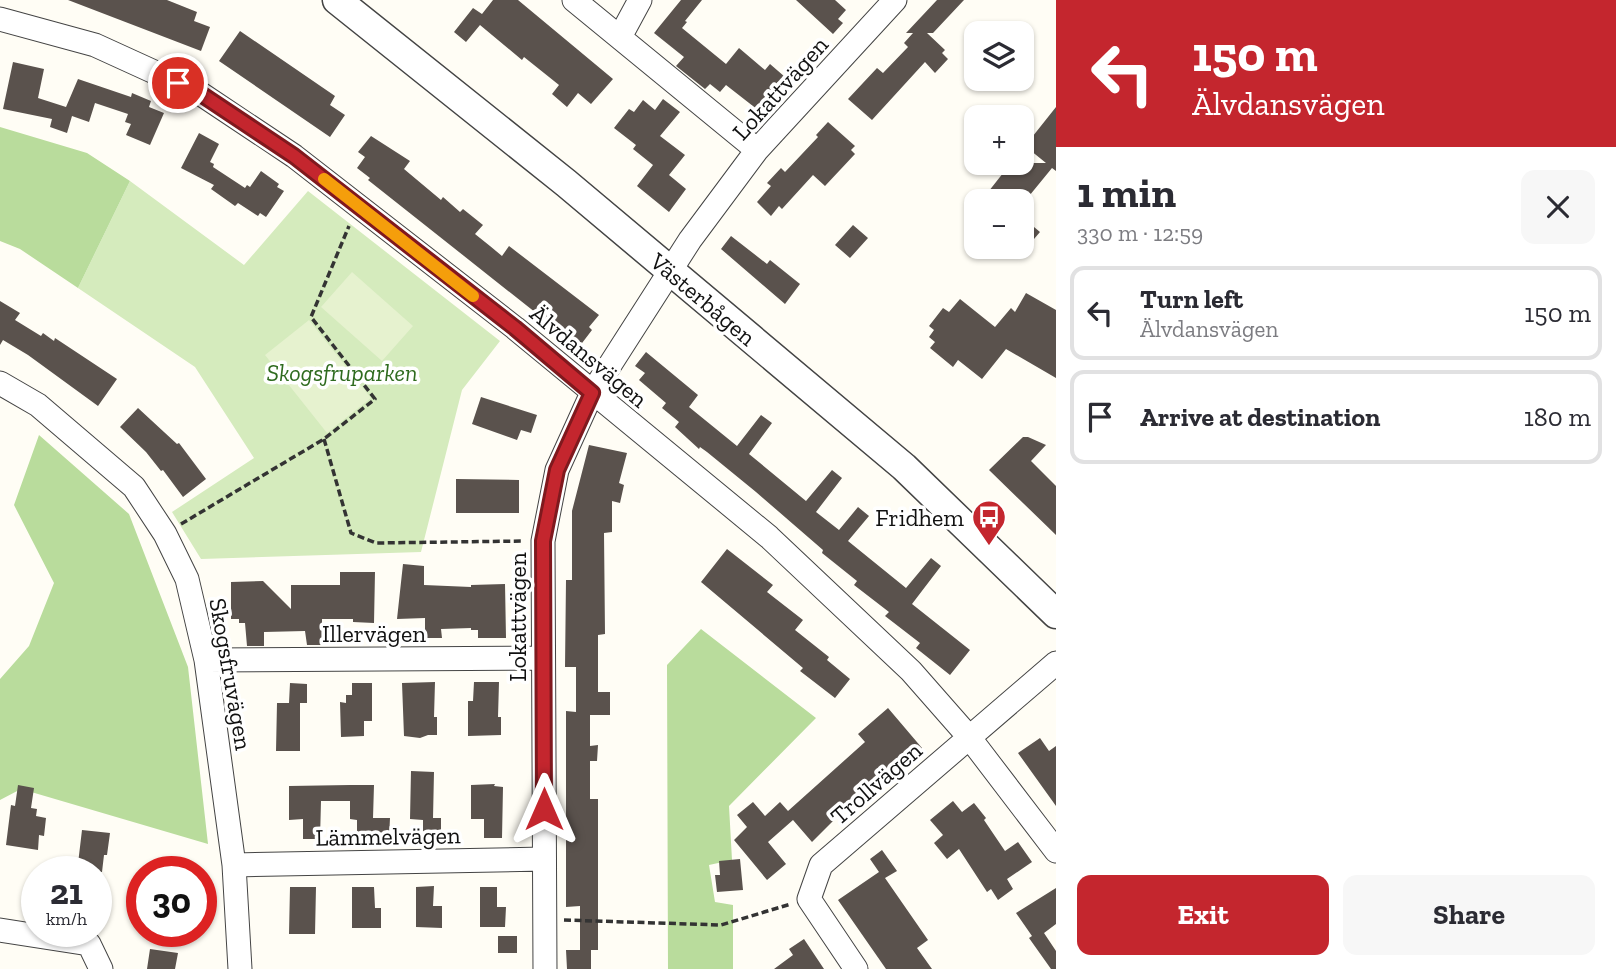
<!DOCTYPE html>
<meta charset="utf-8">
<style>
:root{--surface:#fff;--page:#f7f7f7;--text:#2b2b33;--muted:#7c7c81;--line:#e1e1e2;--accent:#c4262e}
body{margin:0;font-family:"Zilla Slab",serif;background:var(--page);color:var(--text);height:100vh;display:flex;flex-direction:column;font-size:26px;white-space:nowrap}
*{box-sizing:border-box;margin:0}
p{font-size:23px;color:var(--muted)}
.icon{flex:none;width:38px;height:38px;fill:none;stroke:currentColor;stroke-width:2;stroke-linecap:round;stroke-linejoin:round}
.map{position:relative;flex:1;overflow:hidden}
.details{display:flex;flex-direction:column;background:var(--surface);width:560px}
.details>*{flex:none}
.hud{background:#c4262e;color:#fff;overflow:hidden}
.buttons{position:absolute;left:964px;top:21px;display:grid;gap:14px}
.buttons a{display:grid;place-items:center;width:70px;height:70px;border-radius:14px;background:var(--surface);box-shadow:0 2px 5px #0004;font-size:35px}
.speed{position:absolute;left:21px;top:856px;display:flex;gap:14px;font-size:35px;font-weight:700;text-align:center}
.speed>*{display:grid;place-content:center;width:91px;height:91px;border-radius:50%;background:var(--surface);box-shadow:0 2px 5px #0004;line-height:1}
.speed small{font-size:18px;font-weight:400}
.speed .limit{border:10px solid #d22;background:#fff;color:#111}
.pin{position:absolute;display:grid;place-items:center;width:60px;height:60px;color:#fff;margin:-30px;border:4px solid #fff;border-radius:50%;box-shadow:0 2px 7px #0007}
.me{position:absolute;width:77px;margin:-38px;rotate:0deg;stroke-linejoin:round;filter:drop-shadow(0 0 5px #0008)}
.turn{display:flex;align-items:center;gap:24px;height:147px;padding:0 21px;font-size:32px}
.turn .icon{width:91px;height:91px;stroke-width:2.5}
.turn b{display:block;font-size:49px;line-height:60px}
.round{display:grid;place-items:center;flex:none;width:74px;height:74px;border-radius:14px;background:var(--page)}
.head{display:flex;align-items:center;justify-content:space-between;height:119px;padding:0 21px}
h1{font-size:42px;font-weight:700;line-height:52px}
.cta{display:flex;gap:14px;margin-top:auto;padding:14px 21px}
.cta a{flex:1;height:80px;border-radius:14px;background:var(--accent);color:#fff;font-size:28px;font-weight:700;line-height:80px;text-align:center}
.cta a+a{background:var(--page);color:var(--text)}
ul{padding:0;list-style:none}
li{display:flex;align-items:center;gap:21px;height:94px;margin:0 14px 10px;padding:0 7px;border:4px solid var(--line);border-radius:14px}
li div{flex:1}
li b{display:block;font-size:26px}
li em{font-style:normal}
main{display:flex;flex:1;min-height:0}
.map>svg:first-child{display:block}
</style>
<main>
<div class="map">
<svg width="1056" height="969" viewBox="0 0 1056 969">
<rect width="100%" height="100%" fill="#fffdf5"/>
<path fill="#d5ebbd" d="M130,181l114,84 64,-74 192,150 -38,49 -41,162 -220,7 -29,-47 82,-54 -59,-91 -117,-79z"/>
<path fill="#b9dc9c" d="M0,127l87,26 43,28 -52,107 -58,-39 -20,-8z
M39,435l90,79 59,153 20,177 -187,-55 -21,11v-121l29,-33 25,-63 -40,-78z
M701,629l115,89 -87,88 3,54 -23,5 6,37 18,3v64h-65l-1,-304z"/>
<path fill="#e6f2cf" d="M352,272l61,54 -31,35 -61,-54z
M309,320l62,78 -44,35 -62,-78z"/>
<path fill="#5a524d" d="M68,0h99l30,12 -3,9 16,6 -9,24z
M493,0h25l95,79 -22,25 -13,-11 -11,14 -15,-13 7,-9 -35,-28 -2,3 -42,-35 -14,17 -12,-10 19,-24 9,6z
M681,0h21l-17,21 2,1 -5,6 44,36 13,-16 26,22 5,-6 15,13 -27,33 -32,-25 -6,7 -10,-8 -5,5 -29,-23 8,-9 -30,-24z
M796,0h39l11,10 -8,9 5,4 -10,11z
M937,0h27l-31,33h-6l18,17 -3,3 6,6 -13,14 -10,-11 -53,58 -24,-21 29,-31 6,5 25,-26 -4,-4 9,-10h-7z
M240,31l95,65 -5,9 15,10 -15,22 -111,-76z
M13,62l31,7 -6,29 28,9 12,-28 53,18 1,-4 19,8 -2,6 15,6 -14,32 -24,-10 5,-11 -6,-2 3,-8 -33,-11 -6,19 -17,-6 -5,17 -17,-6 2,-8 -49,-10z
M663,99l17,13 -20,24 25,19 -16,20 17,14 -17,23 -32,-26 16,-21 -20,-16 3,-4 -22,-17 15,-19 5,3 9,-12 12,10z
M1056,107v64l-4,-3 -27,33h-44l30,-38h35l-21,-17z
M828,122l27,24 -4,4 4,4 -30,32 -12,-11 -31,34 -3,-3 -8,10 -14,-14 14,-16 -4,-3 14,-15 4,4 33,-35 -2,-2z
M199,133l20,11 -9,18 4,2 -1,3 32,21 2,-3 3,2 11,-16 18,13 -2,3 7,4 -18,26 -6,-4 -2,3 -20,-13 -3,3 -24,-17 3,-4 -33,-17z
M371,136l39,25 -6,8 37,31 2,-3 17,15 3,-3 20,16 -8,9 15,12 12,10 7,-10 90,69 -10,12 3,3 -13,17 -211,-167 2,-2 -13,-10 8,-11 -7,-5z
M1022,217l18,15 -18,21z
M853,225l15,13 -18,20 -15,-13z
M731,236l36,28 3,-4 30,24 -15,20 -64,-55z
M1026,293l30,17v68l-50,-29 -24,30 -24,-19 -5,7 -23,-19 5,-6 -6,-5 5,-7 -5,-4 14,-18 6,4 11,-13 35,28 16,-19 4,4z
M0,301l20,12 -5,7 26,16 2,-3 11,8 1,-3 62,41 -19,27 -70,-51 -25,-15 -3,5z
M646,352l52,43 -9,12 48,39 24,-31 11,8 -23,31 57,47 26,-31 10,8 -26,34 23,18 19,-23 11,9 -21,25 58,47 25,-30 10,8 -29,38 58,46 -20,25 -34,-27 4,-5 -35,-27 4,-4 -35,-27 3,-4 -35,-28 1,-3 -67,-58 -49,-40 -7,-5 -1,2 -24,-22 4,-5 -17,-14 4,-5 -27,-23 6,-7 -10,-7z
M481,397l56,18 -6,18 -10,-3 -4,10 -45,-16z
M138,408l39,36 2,-1 27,36 -23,18 -20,-27 -2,1 -15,-19 -26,-25z
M1023,437h5l18,8 -15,16 25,25v49l-67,-65z
M589,445l38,8 -8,30 5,2 -4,18 -8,-2v31l-8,1 1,101 -7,1v57h12v23h-20v31l8,-1 -1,16h-7v38h8v151h-7v19h-24l-1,-19h14v-44l-14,1v-196l10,1v-45h-11l1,-87h6v-69z
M456,479l63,1v33h-63z
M727,549l46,36 -6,7 36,28 -8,10 34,27 -2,3 23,19 -15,19 -35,-27 3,-3 -102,-86z
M403,564l21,2v19l47,2v-2l34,-1 1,54h-28v-8h-7v-2l-30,1 1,9h-17v-20l-28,1z
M340,572h35l-1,51 -21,-1v-3h-31v26h-15l-2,-14 -41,1v14h-17l-2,-23h-6v-4h-8v-37l32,-1 28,28v-24h49z
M435,682l-1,35h3v18h-9l-8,3 -16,-2 -2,-53z
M474,682h25l-1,35h3v18l-33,1v-35h5z
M290,683l17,1v19h-7v48h-24l1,-48h12z
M352,683h20v38h-8v15l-23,1 -1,-35 6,1v-8h6z
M888,708l34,40 -64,54 -3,-3 -43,43 -19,-22 -25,22 18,22 -19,16 -33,-40 13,-13 -10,-12 16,-13 12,14 15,-14 8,9 77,-69 -7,-8z
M1040,738l9,13 7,-5v60l-38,-53z
M411,771l23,1 -1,46h8v21l-18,-1v-18l-13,-1z
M495,784l-1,2 9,1 -1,51h-18v-19h-13v-34z
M18,785l16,3 -3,20 6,1 -1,7 10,2 -2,18 -5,-1 -1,15 -32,-5 5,-40 4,1z
M350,785h24l-1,33h17l-1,21h-32v-19l-7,-1v-18h-29l-1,38h-17v-20l-14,1v-34z
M953,801l9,11 12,-9 12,15 -2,2 21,31 13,-9 14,20 -25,17 6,10 -15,11 -7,-11 -4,3 -28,-43 -12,10 -13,-16 9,-8 -13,-15z
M82,830l28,3 -3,22h-3l-2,17h-25z
M882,850l15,21 -12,7 43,62 -11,8 15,21h-46l-48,-69 41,-28 -9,-13z
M740,859l3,31 -26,2 -2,-17h5l-1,-14z
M434,886l-1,20h9v22l-26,-1v-40z
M290,887h26l-1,47h-26z
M352,887h22l1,21h6v20h-29z
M480,887h17v20h9l-1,20h-25z
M1056,888v36l-12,9 12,18v18h-5l-22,-31 3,-2 -16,-23z
M498,936h19v17h-19z
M804,939l20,30h-50l19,-14 -4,-6z
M150,949l28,4 -3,16h-28z"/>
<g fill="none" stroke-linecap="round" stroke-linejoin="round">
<g stroke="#444" stroke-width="25">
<path id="minor" d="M574,0l183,150
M0,19l95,26 103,47 96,64 221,172 254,209 142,134 58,66 87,114
M620,37l20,-37
M0,383l38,22 96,82 31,47 22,45 19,81 28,205 6,104
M206,660l337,-2
M234,865l310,-6
M0,930l89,14 12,25
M545,969l-2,-428 14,-71 35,-77 98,-153 67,-90 138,-150
M856,969l-47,-70 12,-34 235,-202"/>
</g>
<g stroke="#444" stroke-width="31">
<path id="tertiary" d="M337,0l229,183 338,284 152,147"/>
</g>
<path stroke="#333" stroke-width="3.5" stroke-dasharray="7 3.5" stroke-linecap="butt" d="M324,439l27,94 25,10 148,-2
M181,524l143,-85 51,-40 -64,-82 38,-91
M564,920l157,5 70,-21"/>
<use href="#minor" stroke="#fff" stroke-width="23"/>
<use href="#tertiary" stroke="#fff" stroke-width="28"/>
</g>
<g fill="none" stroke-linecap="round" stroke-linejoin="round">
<g stroke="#7f191e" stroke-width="18">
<path id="route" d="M178,83l20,9 96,64 221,172 77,65 -35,77 -14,71 1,268"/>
</g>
<use href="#route" stroke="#c4262e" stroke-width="12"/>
<path stroke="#f59e0b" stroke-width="12" d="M324,179l149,117"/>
</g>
<defs>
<g id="bus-pin" transform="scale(1.75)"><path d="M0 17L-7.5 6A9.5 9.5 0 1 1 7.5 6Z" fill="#c4262e" stroke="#fff"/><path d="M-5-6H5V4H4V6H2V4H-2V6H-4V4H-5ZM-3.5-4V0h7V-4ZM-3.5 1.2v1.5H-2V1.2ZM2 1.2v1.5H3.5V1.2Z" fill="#fff"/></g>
</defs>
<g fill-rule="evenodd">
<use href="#bus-pin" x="989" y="517"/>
</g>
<g text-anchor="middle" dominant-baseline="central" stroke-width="7" stroke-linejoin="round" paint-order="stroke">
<g font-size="24" fill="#111" stroke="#fff">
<text transform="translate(780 88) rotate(-48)">Lokattvägen</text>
<text transform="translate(703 299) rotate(40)">Västerbågen</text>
<text transform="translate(589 356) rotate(40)">Älvdansvägen</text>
<text transform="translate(517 617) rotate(-90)">Lokattvägen</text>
<text x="374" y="633">Illervägen</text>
<text transform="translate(231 674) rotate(80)">Skogsfruvägen</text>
<text transform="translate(876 783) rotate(-41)">Trollvägen</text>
<text transform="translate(388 836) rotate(-1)">Lämmelvägen</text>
</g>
<g font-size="24" font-style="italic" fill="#2f6b1f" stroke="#fff">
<text x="342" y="372">Skogsfruparken</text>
</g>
<g font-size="24" fill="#111" stroke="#fff" text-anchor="end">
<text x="964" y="517">Fridhem</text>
</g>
</g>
</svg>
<div class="buttons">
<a><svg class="icon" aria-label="layers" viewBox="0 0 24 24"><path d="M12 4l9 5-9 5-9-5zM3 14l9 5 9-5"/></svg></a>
<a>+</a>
<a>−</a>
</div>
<div class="speed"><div>21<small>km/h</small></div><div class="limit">30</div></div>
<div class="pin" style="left:178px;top:83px;background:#d93025"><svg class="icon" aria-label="arrive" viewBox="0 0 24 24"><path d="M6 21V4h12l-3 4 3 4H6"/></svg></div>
<svg class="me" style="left:544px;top:809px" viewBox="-20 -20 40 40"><path d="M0-17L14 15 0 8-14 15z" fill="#c4262e" stroke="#fff" stroke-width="4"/></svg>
</div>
<section class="details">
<div class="hud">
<div class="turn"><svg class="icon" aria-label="left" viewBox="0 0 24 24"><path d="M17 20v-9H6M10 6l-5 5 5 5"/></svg><div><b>150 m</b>Älvdansvägen</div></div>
</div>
<div class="head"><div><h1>1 min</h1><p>330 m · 12:59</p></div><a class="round"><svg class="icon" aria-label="close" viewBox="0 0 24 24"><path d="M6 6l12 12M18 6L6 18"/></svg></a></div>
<ul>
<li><svg class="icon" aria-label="left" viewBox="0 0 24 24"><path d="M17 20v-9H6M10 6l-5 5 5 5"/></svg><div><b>Turn left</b><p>Älvdansvägen</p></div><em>150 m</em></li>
<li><svg class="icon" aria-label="arrive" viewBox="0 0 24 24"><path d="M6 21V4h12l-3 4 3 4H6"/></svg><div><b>Arrive at destination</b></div><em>180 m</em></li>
</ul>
<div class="cta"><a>Exit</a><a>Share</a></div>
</section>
</main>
